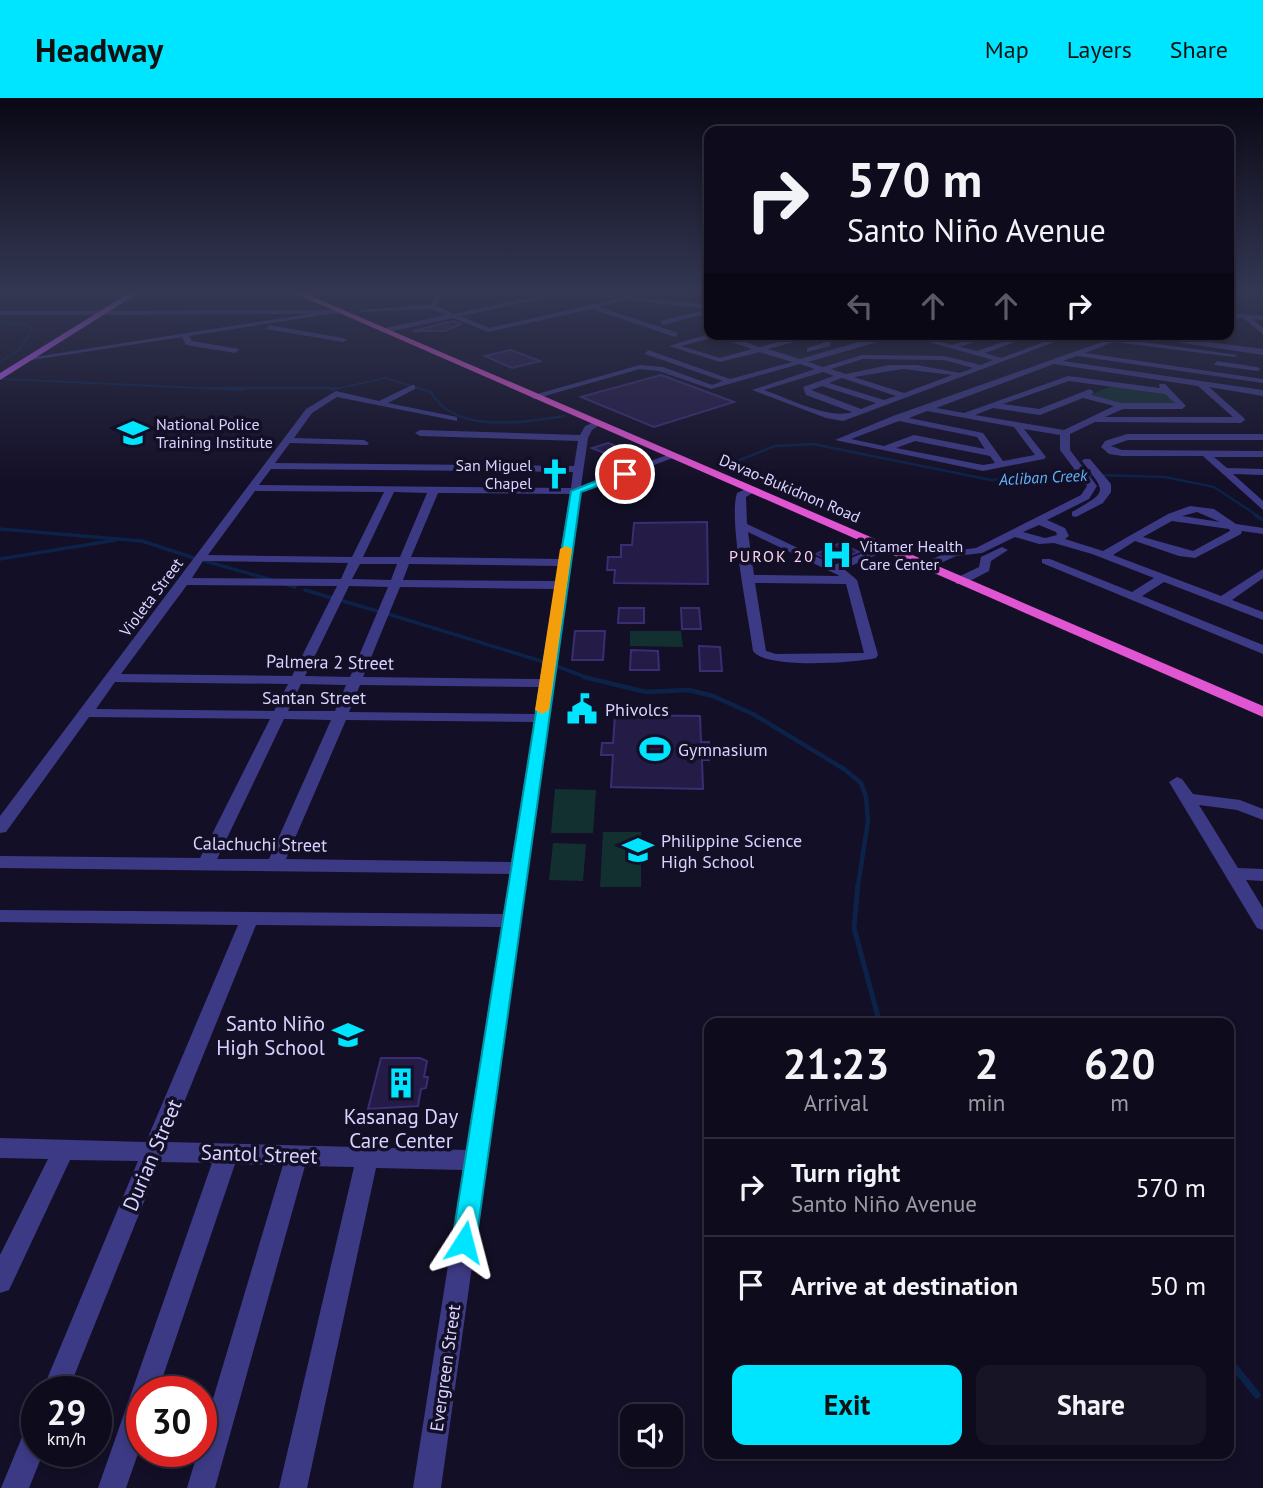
<!DOCTYPE html>
<meta charset="utf-8">
<style>
:root{--surface:#0e0b1c;--page:#171425;--text:#f1f3f6;--muted:#9b9ba3;--line:#2e2b3b;--accent:#00e5ff}
body{margin:0;font-family:"PT Sans",sans-serif;background:var(--page);color:var(--text);height:100vh;display:flex;flex-direction:column;font-size:26px;white-space:nowrap}
*{box-sizing:border-box;margin:0}
p{font-size:23px;color:var(--muted)}
.icon{flex:none;width:38px;height:38px;fill:none;stroke:currentColor;stroke-width:2;stroke-linecap:round;stroke-linejoin:round}
.map{position:relative;flex:1;overflow:hidden}
.side{position:absolute;left:704px;top:920px;width:530px;height:441px;display:flex;flex-direction:column;background:var(--surface);border-radius:14px;box-shadow:0 4px 10px #0003,0 0 0 2px var(--line)}
.side>*{flex:none}
.banner{position:absolute;left:704px;top:28px;width:530px;height:214px;border-radius:14px;box-shadow:0 4px 10px #0003,0 0 0 2px var(--line);background:#0e0b1c;color:var(--text);overflow:hidden}
.buttons{position:absolute;left:620px;top:1306px;display:grid;gap:14px}
.buttons a{display:grid;place-items:center;width:63px;height:63px;border-radius:14px;background:var(--surface);box-shadow:0 4px 10px #0003,0 0 0 2px var(--line);font-size:35px}
.speed{position:absolute;left:21px;top:1278px;display:flex;gap:14px;font-size:35px;font-weight:700;text-align:center}
.speed>*{display:grid;place-content:center;width:91px;height:91px;border-radius:50%;background:var(--surface);box-shadow:0 4px 10px #0003,0 0 0 2px var(--line);line-height:1}
.speed small{font-size:18px;font-weight:400}
.speed .limit{border:10px solid #d22;background:#fff;color:#111}
.pin{position:absolute;display:grid;place-items:center;width:60px;height:60px;color:#fff;margin:-30px;border:4px solid #fff;border-radius:50%;box-shadow:0 2px 7px #0007}
.me{position:absolute;width:77px;margin:-38px;rotate:9deg;stroke-linejoin:round;filter:drop-shadow(0 0 5px #0008)}
.turn{display:flex;align-items:center;gap:24px;height:147px;padding:0 28px;font-size:32px}
.turn .icon{width:91px;height:91px;stroke-width:2.5}
.turn b{display:block;font-size:49px;line-height:60px}
.lanes{display:flex;align-items:center;height:66px;padding:0 28px;background:#0003;justify-content:center;gap:35px;direction:ltr}
.lanes .off{opacity:.35}
.eta{display:flex;justify-content:space-evenly;align-items:center;height:119px;text-align:center}
.eta b{font-size:42px;font-weight:700;line-height:49px}
.primary-button{display:flex;gap:14px;margin-top:auto;padding:14px 28px}
.primary-button a{flex:1;height:80px;border-radius:14px;background:var(--accent);color:#111;font-size:28px;font-weight:700;line-height:80px;text-align:center}
.primary-button a+a{background:var(--page);color:var(--text)}
ul{padding:0;list-style:none}
li{display:flex;align-items:center;gap:21px;height:98px;padding:0 28px;border-top:2px solid var(--line)}
li div{flex:1}
li b{display:block;font-size:26px}
li em{font-style:normal}
header{display:flex;align-items:center;gap:42px;box-sizing:border-box;height:98px;padding:0 35px;background:var(--accent);color:#111}
header strong{font-size:33px}
nav{display:flex;gap:38px;margin-inline-start:auto;font-size:24px}
.map>svg:first-child{display:block}
</style>
<header>
<strong>Headway</strong>
<nav><a>Map</a><a>Layers</a><a>Share</a></nav>
</header>
<div class="map">
<svg width="1263" height="1390" viewBox="0 0 1263 1390">
<rect width="100%" height="100%" fill="#130f26"/>
<path fill="#12302f" d="M1114,287l50,8 14,12 -52,-1 -36,-9z
M630,533h51l2,16 -53,-1z
M555,691l41,1 -3,43h-42z
M603,734h38v55h-41z
M553,745l33,1 -3,37 -34,-1z"/>
<g fill="none" stroke-linecap="round" stroke-linejoin="round">
<path stroke="#0c2248" stroke-width="2" d="M0,224l28,3 4,5 -13,20 -19,12
M3,281l241,11
M331,292l55,-12 38,12"/>
<path stroke="#0c2248" stroke-width="2.5" d="M205,290h132
M418,290l13,4c24,43 93,30 134,24
M735,364l40,-16 38,-2 178,36 68,-6 106,3 49,10 44,29"/>
<path stroke="#0c2248" stroke-width="3.5" d="M1255,417l8,5
M0,431l142,12 55,18
M0,461l116,-19
M205,463l67,19
M286,486l9,3
M305,492l27,8
M343,503l34,10
M388,516l156,48
M554,567l34,13"/>
<path stroke="#0c2248" stroke-width="4.5" d="M584,579l62,15 43,-2 24,6 40,18 91,55 17,14 5,14 2,24 -10,65"/>
<path stroke="#0c2248" stroke-width="5" d="M858,786l-4,44 26,96"/>
<path stroke="#0c2248" stroke-width="7" d="M1228,1261l29,36"/>
</g>
<path fill="#241b47" stroke="#3b2d73" stroke-width="2" d="M453,223l8,3 -16,7h-32z
M511,252l29,11 -28,7 -27,-12z
M661,277l73,27 -80,25 -73,-30z
M608,345l19,7 18,8 -16,5 -37,-15z
M707,424l1,62 -94,-1 1,-13h-8l1,-13h13v-12h11l2,-22z
M840,445l19,9 -25,10 -18,-8z
M619,510h25v15h-26z
M681,510h18l2,21h-19z
M575,533h30l-2,29h-31z
M699,548l21,1 2,24h-22z
M631,552l27,1 1,19h-29z
M615,617l85,1 1,26h8v18h-7l1,29 -92,-2 2,-32h-12l1,-12h11z
M381,960h39l7,3 -3,16h4l-2,11 -5,1 -3,17 -50,3z"/>
<g fill="none" stroke-linecap="round" stroke-linejoin="round">
<path fill="#3d3a85" fill-rule="evenodd" d="M439,192h6l-8,16 17,8 101,-22 -3,-2 71,6 10,-6h8l-10,6 78,9v8l-46,12 -3,-4 49,-12 -84,-9 -26,7 79,26 -3,4 -83,-28 -104,23 -35,-14 -69,15 -3,-4 65,-14 -15,-6 -69,3 -3,-2 71,-5zM566,195l51,6 -128,29 -28,-12z
M0,195h373l3,2 -376,2z
M1228,199l9,12 -1,1 -5,-1z
M334,212l2,3 -147,23 3,5 47,8 -3,4 -50,-8 -4,-8 -150,23 -4,-2z
M1228,215l35,3v4l-11,-1 11,9v6l-20,-16 -15,-1z
M269,227l74,13 4,2 -4,2 -77,-13z
M709,236h12l39,13 31,-9v-4h8l-1,7 -30,8 32,10 86,-25h14l8,4 -4,2 -16,-1 -80,23 15,5 39,-12 82,1 37,9 12,-5 -68,-19 4,-2 23,6 32,-11h11l-35,13 17,4 49,-17h11l-52,19 16,5 64,-24h11l-233,87 -17,-3 -74,-28 63,-21 -15,-5 -89,25 -52,-18 -19,-2 -106,30 -4,-3 110,-31 23,2 49,18 11,-4 -78,-27 3,-4 82,29 62,-17 -32,-10 -40,10 -51,-16zM715,239l37,12 -32,9 -39,-12zM863,261l81,1 29,8 -13,5 -43,-8h-28l-43,9 -15,-5zM903,271l49,6 -48,18 -50,-16zM823,274l11,4 -31,11 3,8 46,17c-23,8 -64,-14 -88,-22zM842,280l54,18 -12,4 -55,-17zM822,288l54,17 -15,6 -50,-19z
M823,236h8l-1,12 -23,6v-4l16,-5z
M1113,240l125,17 -4,2 -120,-15 -29,11 178,26v4l-186,-27 -14,5 200,29v6l-54,-9 35,31 1,2 -4,3 -146,-1 -25,12v16l27,36 -8,13 -42,21 18,8 4,8 -4,3 38,12 65,-37 22,-8 24,3 22,15 27,4v6l-21,-3 -1,3 -46,24 -16,-2 -44,-15 -22,14 108,41 42,-27v9l-31,22 31,12v8l-99,-38 -22,14 121,49v9l-221,-91v-4h8l82,33 22,-14 -62,-24 -38,-11 -15,1 -24,-7 -33,16 -26,3 -26,12h-8v-4l28,-13 26,-3 105,-53 6,-9 -27,-36v-15l-36,-6 22,28 -2,2 -61,12 -148,-31 58,-24zM1054,266l144,22 35,31h-128l18,-8h59l4,-3 -21,-22h-6l1,4 -92,-12 -104,37 -28,-5zM1069,283l96,13 10,9h-53l-31,-8 3,-3 -4,-3 -51,20 -36,-5zM1083,300l31,8 -50,24 -89,-15 18,-7 47,7zM927,313l87,16 21,28 -32,6 -20,-28 -74,-15zM899,323l78,16 8,12 -71,-14 -30,11 -33,-7zM915,343l75,15 5,7 -12,2 -87,-17zM1197,414l23,10 -38,-6zM1172,423l57,8 1,2 -37,20 -50,-14zM1039,427l17,7 1,3 -12,3 -22,-6z
M1217,263l40,6 4,2 -4,2 -43,-6z
M412,287h3v4l-27,14 69,14v4l-120,-24 -25,16 -18,25 70,2 5,3 -2,2 -77,-2 -15,20 299,3 4,-25 -158,-5 -5,-3 5,-3 160,5 5,-9 12,-5 4,3 -9,6 -4,8 -7,48 89,-32 8,2 -98,37 -139,995h-28l50,-318 -87,-2 -69,320h-28l75,-321 -49,-1 -90,322h-28l11,-37h3v-12l82,-274 -48,-1 -77,227h-16v51l-16,46h-28l114,-325 -52,-1 -92,229h-26l96,-230 -68,-1 -61,130 -9,3v-38l48,-96 -48,-1v-20l146,4 92,-217 -238,-3v-12l503,4 7,-40 -510,-6v-12l200,2 70,-139 -181,-2 -83,115 -6,1v-17l306,-407 30,-18 43,10zM271,371l302,3 -2,16 -312,-3zM255,393l129,1 -32,65 -144,-2zM394,394l33,1 -27,64h-37zM438,395l132,1 -11,65 -148,-2zM203,463l145,2 -7,16 -149,-1zM360,466h37l-6,16 -39,-1zM409,466l149,2 -2,15 -153,-1zM187,487l150,1 -45,90 -171,-2zM349,488l39,1 -38,90 -45,-1zM400,489l155,2 -15,90 -177,-2zM115,584l173,2 -14,27 -178,-2zM301,586l45,1 -11,26h-47zM360,587l179,2 -4,27 -186,-2zM284,621l47,1 -62,139h-52zM346,622l188,2 -23,140 -225,-3zM256,827l245,2 -35,223 -298,-8z
M1127,336h136v6h-135l-17,6 11,4 141,1v6h-49l13,11 36,1v6l-30,-1 30,27v9l-60,-54h-81l-13,-2 -8,-7 4,-6z
M1084,361h6l21,25v8l-8,11 -27,14 -4,-1v-4c37,-21 34,-19 10,-51z
M748,390l9,2 -11,7 1,27 87,41 46,-19h8v4l-44,19 13,11 21,75 -2,3c-21,5 -111,11 -123,-7 -4,-34 -25,-131 -16,-158zM748,434l90,43 1,1 -85,-1zM755,485l91,1 18,69 -88,1 -10,-3z
M1002,449l6,3 -17,11 -2,10 -25,13h-8v-6l23,-11 2,-10z
M1177,679l5,2 11,15 47,6 23,9v11l-26,-10 -38,-5 39,63 25,1v12l-17,-1 17,28v22l-6,-2 -88,-146z
M37,1323v30h7l-15,37h-28l26,-63z"/>
<path fill="#3d3a85" fill-rule="evenodd" d="M342,212l-3,4 -339,1v-4z
M1122,236h25l116,15v6z"/>
<path fill="#c25bff" fill-rule="evenodd" d="M134,192h9l-143,90v-7z"/>
<path fill="#e055d1" fill-rule="evenodd" d="M287,192h10l966,416v11z"/>
</g>
<linearGradient id="sky" x2="0" y2="1"><stop stop-color="#0a0815"/><stop offset="0.5" stop-color="#333752"/><stop offset="1" stop-color="#333752" stop-opacity="0"/></linearGradient>
<rect width="1263" height="386" fill="url(#sky)"/>
<path fill="#00e5ff" stroke="#0095a6" stroke-width="2" d="M621,373l9,3 -49,18 -105,750 -4,8 -8,4 -9,-4 -3,-8 119,-751z"/>
<path fill="#f59e0b" d="M566,448l6,3 -23,161 -7,4 -7,-4 25,-161z"/>
<defs>
<g id="university-bare" transform="scale(2.415)"><path d="M0-5L7-2L0 1L-7-2ZM-4 1L0 2.5L4 1V4Q0 6-4 4Z" fill="#00e5ff" stroke="#130f26" stroke-width="2.5" paint-order="stroke"/></g>
<g id="church-bare" transform="scale(2.415)"><path d="M-1.2-6h2.4v3.5h3.3v2.4h-3.3V6h-2.4V-.1h-3.3v-2.4h3.3Z" fill="#00e5ff" stroke="#130f26" stroke-width="2.5" paint-order="stroke"/></g>
<g id="hospital-bare" transform="scale(2.415)"><path d="M-5-5h3v3.5h4V-5h3V5h-3V1.5h-4V5h-3Z" fill="#00e5ff" stroke="#130f26" stroke-width="2.5" paint-order="stroke"/></g>
<g id="civic-bare" transform="scale(2.415)"><path d="M-.6-6.5H3V-4.5H.6V-3L4-1V1h2V6H-6V1h2V-1L-.6-3ZM-1.2 2.5V6h2.4V2.5Z" fill="#00e5ff" stroke="#130f26" stroke-width="2.5" paint-order="stroke"/></g>
<g id="stadium-bare" transform="scale(2.415)"><path d="M0-5a6.5 5 0 1 0 0 10a6.5 5 0 1 0 0-10ZM-3.5-1.8h7v3.6h-7Z" fill="#00e5ff" stroke="#130f26" stroke-width="2.5" paint-order="stroke"/></g>
<g id="school-bare" transform="scale(2.415)"><path d="M0-5L7-2L0 1L-7-2ZM-4 1L0 2.5L4 1V4Q0 6-4 4Z" fill="#00e5ff" stroke="#130f26" stroke-width="2.5" paint-order="stroke"/></g>
<g id="building-bare" transform="scale(2.415)"><path d="M-4-6H4V6H1V3H-1V6H-4ZM-2.5-4.3h1.7v1.8h-1.7ZM.8-4.3h1.7v1.8H.8ZM-2.5-1h1.7V.8h-1.7ZM.8-1h1.7V.8H.8Z" fill="#00e5ff" stroke="#130f26" stroke-width="2.5" paint-order="stroke"/></g>
</defs>
<g fill-rule="evenodd">
<use href="#university-bare" x="133" y="335"/>
<use href="#church-bare" x="555" y="376"/>
<use href="#hospital-bare" x="837" y="457"/>
<use href="#civic-bare" x="582" y="611"/>
<use href="#stadium-bare" x="655" y="651"/>
<use href="#school-bare" x="638" y="752"/>
<use href="#school-bare" x="348" y="937"/>
<use href="#building-bare" x="401" y="985"/>
</g>
<g text-anchor="middle" dominant-baseline="central" stroke-width="7" stroke-linejoin="round" paint-order="stroke">
<g font-size="16" fill="#d9d4ff" stroke="#130f26" text-anchor="start">
<text x="156" y="326">National Police<tspan x="156" dy="18">Training Institute</tspan></text>
<text x="532" y="367" text-anchor="end">San Miguel<tspan x="532" dy="18">Chapel</tspan></text>
<text x="860" y="448">Vitamer Health<tspan x="860" dy="18">Care Center</tspan></text>
</g>
<g font-size="16" font-style="italic" fill="#62b6ff" stroke="#130f26">
<text transform="translate(1043 379) rotate(-3)">Acliban Creek</text>
</g>
<g font-size="16" fill="#d9d4ff" stroke="#130f26">
<text transform="translate(790 390) rotate(23)">Davao-Bukidnon Road</text>
<text transform="translate(151 499) rotate(-53)">Violeta Street</text>
</g>
<g font-size="16" letter-spacing="2" fill="#ffd6f0" stroke="#130f26">
<text x="772" y="458">PUROK 20</text>
</g>
<g font-size="18" fill="#d9d4ff" stroke="#130f26">
<text transform="translate(330 564) rotate(1)">Palmera 2 Street</text>
<text x="314" y="599">Santan Street</text>
<text transform="translate(260 746) rotate(1)">Calachuchi Street</text>
<text transform="translate(445 1270) rotate(-82)">Evergreen Street</text>
</g>
<g font-size="18" fill="#d9d4ff" stroke="#130f26" text-anchor="start">
<text x="605" y="611">Phivolcs</text>
<text x="678" y="651">Gymnasium</text>
<text x="661" y="742">Philippine Science<tspan x="661" dy="21">High School</tspan></text>
</g>
<g font-size="21" fill="#d9d4ff" stroke="#130f26" text-anchor="end">
<text x="325" y="925">Santo Niño<tspan x="325" dy="24">High School</tspan></text>
<text x="401" y="1018" text-anchor="middle">Kasanag Day<tspan x="401" dy="24">Care Center</tspan></text>
</g>
<g font-size="21" fill="#d9d4ff" stroke="#130f26">
<text transform="translate(259 1056) rotate(2)">Santol Street</text>
<text transform="translate(152 1057) rotate(-67)">Durian Street</text>
</g>
</g>
</svg>
<div class="buttons">
<a><svg class="icon" aria-label="sound" viewBox="0 0 24 24"><path d="M4 9h4l5-4v14l-5-4H4zM17 9q2 3 0 6"/></svg></a>
</div>
<div class="speed"><div>29<small>km/h</small></div><div class="limit">30</div></div>
<div class="pin" style="left:625px;top:376px;background:#d93025"><svg class="icon" aria-label="arrive" viewBox="0 0 24 24"><path d="M6 21V4h12l-3 4 3 4H6"/></svg></div>
<svg class="me" style="left:464px;top:1144px" viewBox="-20 -20 40 40"><path d="M0-17L14 15 0 8-14 15z" fill="#00e5ff" stroke="#fff" stroke-width="4"/></svg>
<div class="banner">
<div class="turn"><svg class="icon" aria-label="right" viewBox="0 0 24 24"><path d="M7 20v-9h11M14 6l5 5-5 5"/></svg><div><b>570 m</b>Santo Niño Avenue</div></div>
<div class="lanes"><svg class="icon off" aria-label="left" viewBox="0 0 24 24"><path d="M17 20v-9H6M10 6l-5 5 5 5"/></svg><svg class="icon off" aria-label="ahead" viewBox="0 0 24 24"><path d="M12 20V5M6 11l6-6 6 6"/></svg><svg class="icon off" aria-label="ahead" viewBox="0 0 24 24"><path d="M12 20V5M6 11l6-6 6 6"/></svg><svg class="icon" aria-label="right" viewBox="0 0 24 24"><path d="M7 20v-9h11M14 6l5 5-5 5"/></svg></div>
</div>
<section class="side">
<div class="eta">
<div><b>21:23</b><p>Arrival</p></div>
<div><b>2</b><p>min</p></div>
<div><b>620</b><p>m</p></div>
</div>
<ul>
<li><svg class="icon" aria-label="right" viewBox="0 0 24 24"><path d="M7 20v-9h11M14 6l5 5-5 5"/></svg><div><b>Turn right</b><p>Santo Niño Avenue</p></div><em>570 m</em></li>
<li><svg class="icon" aria-label="arrive" viewBox="0 0 24 24"><path d="M6 21V4h12l-3 4 3 4H6"/></svg><div><b>Arrive at destination</b></div><em>50 m</em></li>
</ul>
<div class="primary-button"><a>Exit</a><a>Share</a></div>
</section>
</div>
